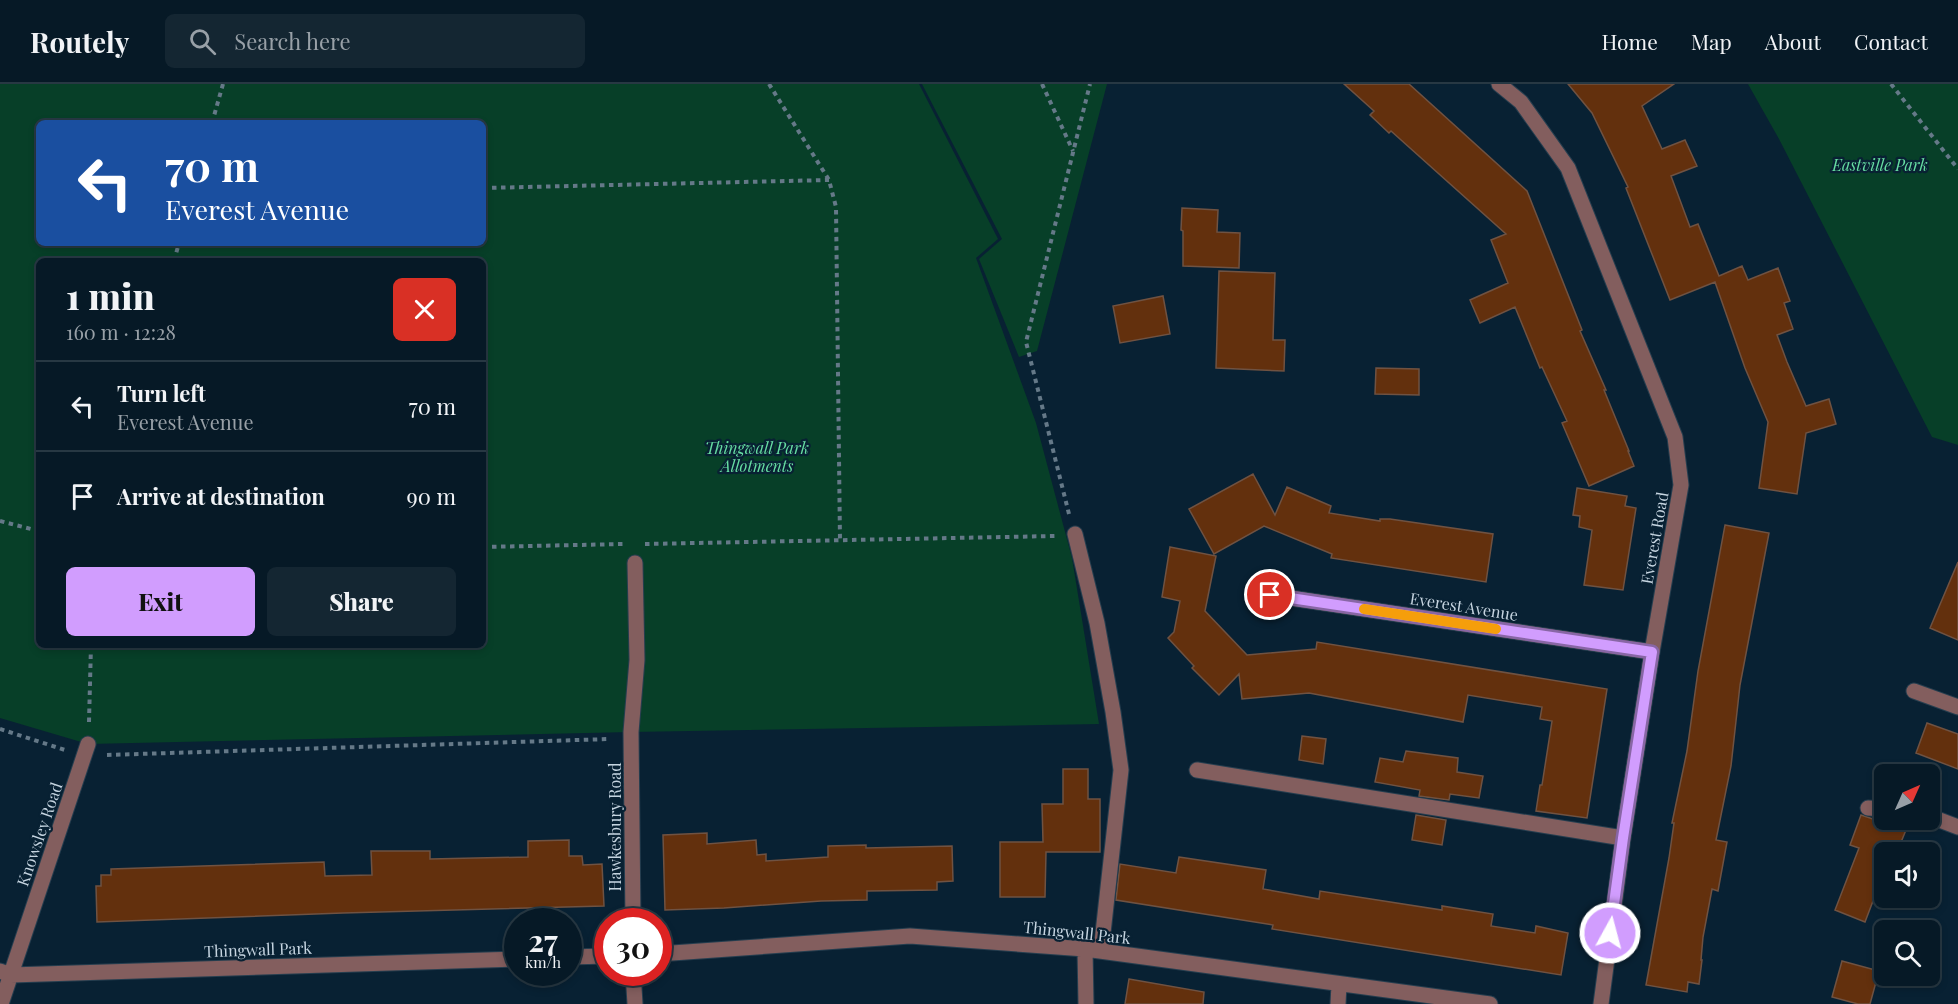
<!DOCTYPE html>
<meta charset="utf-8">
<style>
:root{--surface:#061926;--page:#142632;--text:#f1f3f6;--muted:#98a0a7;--line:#273843;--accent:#d19dfe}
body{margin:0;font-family:"Playfair Display",serif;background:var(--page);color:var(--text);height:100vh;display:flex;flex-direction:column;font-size:22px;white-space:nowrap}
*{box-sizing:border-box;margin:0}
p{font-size:20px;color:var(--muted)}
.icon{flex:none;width:33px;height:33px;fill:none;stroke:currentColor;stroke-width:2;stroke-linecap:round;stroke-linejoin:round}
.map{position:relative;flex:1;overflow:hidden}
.details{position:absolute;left:36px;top:174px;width:450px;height:390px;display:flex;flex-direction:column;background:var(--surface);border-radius:9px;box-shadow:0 3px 9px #0003,0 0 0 2px var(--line)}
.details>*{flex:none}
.hud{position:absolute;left:36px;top:36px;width:450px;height:126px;border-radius:9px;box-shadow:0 3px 9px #0003,0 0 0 2px var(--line);background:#1a4fa0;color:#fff;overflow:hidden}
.needle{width:39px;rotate:45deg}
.fabs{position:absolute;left:1874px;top:680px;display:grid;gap:12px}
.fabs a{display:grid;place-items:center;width:66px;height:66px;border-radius:9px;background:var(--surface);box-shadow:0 3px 9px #0003,0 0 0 2px var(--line);font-size:30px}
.speed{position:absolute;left:504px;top:824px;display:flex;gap:12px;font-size:30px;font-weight:700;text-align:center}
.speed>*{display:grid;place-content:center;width:78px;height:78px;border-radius:50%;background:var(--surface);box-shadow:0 3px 9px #0003,0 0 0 2px var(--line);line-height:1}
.speed small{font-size:15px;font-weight:400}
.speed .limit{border:9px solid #d22;background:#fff;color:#111}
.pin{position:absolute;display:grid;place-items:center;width:51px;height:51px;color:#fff;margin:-26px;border:3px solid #fff;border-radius:50%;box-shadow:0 2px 6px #0007}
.me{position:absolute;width:66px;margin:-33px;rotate:7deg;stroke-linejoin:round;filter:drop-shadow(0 0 4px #0008)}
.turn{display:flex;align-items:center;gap:21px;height:126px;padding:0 30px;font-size:27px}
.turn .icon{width:78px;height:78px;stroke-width:2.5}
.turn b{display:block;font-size:42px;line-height:51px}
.round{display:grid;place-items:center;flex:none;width:63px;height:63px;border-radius:9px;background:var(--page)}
.headline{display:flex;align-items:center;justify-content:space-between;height:102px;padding:0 30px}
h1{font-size:36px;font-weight:800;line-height:45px}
.primary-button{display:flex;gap:12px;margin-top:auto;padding:12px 30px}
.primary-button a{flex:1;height:69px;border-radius:9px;background:var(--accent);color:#111;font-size:24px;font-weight:800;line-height:69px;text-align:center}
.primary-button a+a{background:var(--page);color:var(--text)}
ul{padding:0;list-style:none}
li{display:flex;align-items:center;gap:18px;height:90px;padding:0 30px;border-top:2px solid var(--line)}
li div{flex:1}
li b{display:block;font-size:22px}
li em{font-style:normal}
header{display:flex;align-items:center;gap:36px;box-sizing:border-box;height:84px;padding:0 30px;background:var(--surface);border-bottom:2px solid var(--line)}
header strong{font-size:28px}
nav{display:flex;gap:33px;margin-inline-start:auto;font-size:21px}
.search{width:420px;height:54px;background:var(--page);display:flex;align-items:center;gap:15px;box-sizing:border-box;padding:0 21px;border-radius:9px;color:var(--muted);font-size:22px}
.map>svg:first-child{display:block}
</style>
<header>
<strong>Routely</strong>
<div class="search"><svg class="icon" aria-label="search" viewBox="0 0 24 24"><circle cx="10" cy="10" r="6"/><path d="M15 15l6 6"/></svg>Search here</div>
<nav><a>Home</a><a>Map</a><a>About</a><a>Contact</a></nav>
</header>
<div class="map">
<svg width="1958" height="920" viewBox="0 0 1958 920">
<rect width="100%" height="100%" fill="#082133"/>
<path fill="#073f28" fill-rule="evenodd" d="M0,0h919l79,155 -22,19 60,165 36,135 27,166 -468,8 -543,12 -88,-26zM39,39h444v120h-444zM39,177h444v384h-444z
M922,0h185l-70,267 -18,6 -40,-98 23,-20z
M1748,0h210v361l-26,-8 -153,-298z"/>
<path fill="#63300d" stroke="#6f5242" stroke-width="1.5" d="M1344,0h65l118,107 55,139 -2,1 26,59h-2l25,61h-1l6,15 -45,20 -27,-63 5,-2 -25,-54 -2,1 -25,-61 -35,16 -10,-23 38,-17 -17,-43 15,-6 -115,-103 -2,2 -19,-18 4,-4z
M1568,0h106l-32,22 20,43 23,-9 12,26 -26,10 19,51 8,-3 21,52 23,-10 6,14 30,-12 12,33 -6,2 9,26 -16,6 10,27 19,44 23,-7 7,25 -30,9 -9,61 -38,-6 9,-66 -23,-54 -30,-86 -45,18 -44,-112 2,-1 -36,-74z
M1182,124l36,2 -1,22 23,1 -1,35 -56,-2v-35l-2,-1z
M1219,187l56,2 -2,67h12l-1,31 -68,-3z
M1163,212l7,38 -50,9 -7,-37z
M1376,284l43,1v26l-44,-1z
M1253,390l22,41 12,-28 44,19 -2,7 51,8v-2h10l103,15 -7,48 -155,-24 1,-4 -68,-28 -50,28 -25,-45z
M1577,404l50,8 -2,10 11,2 -13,82 -39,-5 8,-55 -13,-3 1,-11 -7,-1z
M1725,441l44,8 -29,152 -9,81 -15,74 11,2 -9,49 -6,-2 -9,48 -2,23h1l-3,24 -11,-2 -1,10 -41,-7 23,-127 5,-35h-2l15,-72 11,-80z
M1170,463l46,9 -11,55 42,44 69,-6 1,-7 290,47 -20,129 -51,-7 4,-26h2l10,-64 -12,-2 2,-12 -74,-12 -5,27 -154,-29 -67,6 -3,-25 -20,21 -27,-27 2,-2 -26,-28 6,-6 6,-31 -18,-4z
M1958,478v78l-28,-12z
M1927,639l31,11v35l-42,-16z
M1302,652l24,3 -3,25 -24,-4z
M1406,667l52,7 -1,14 26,4 -4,22 -29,-4 -1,6 -30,-4 1,-6 -45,-8 5,-24 23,4z
M1063,685h25v30h12v53h-54l-1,45h-45v-55h43l-1,-38h21z
M1416,731l30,5 -4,25 -30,-5z
M1861,731l45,15 -9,22h-13v20l-19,50 -30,-12 24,-62 -9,-3z
M707,749v11l49,-4 1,15 9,-1v7l62,-4v-11l38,-1v3l86,-2 1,35 -16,1v8l-70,1v9l-46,1 -97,7 -59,2 -2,-75z
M569,756v16h13l1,9 19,-1 2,42 -261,7 -246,9 -1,-36h5v-11h10v-6l213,-7 1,14 47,-1 -1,-24h59v8l98,-2v-16z
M1179,773l87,13 -3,19 56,10 1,-8 122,19v-4l51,8 -2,12 44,7 1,-7 32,7 -7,42 -289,-46 1,-4 -157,-25 4,-36 56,9z
M1842,877l37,10 -9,33h-12l-26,-7z
M1129,895l75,13 -1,12h-78z"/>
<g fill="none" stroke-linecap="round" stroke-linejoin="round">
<g stroke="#263e4f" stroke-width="17">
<path id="minor" d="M1499,0l22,18 47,66 107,269 6,48 -29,167 -29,186 -22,166
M1075,450l22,89 16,89 8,58 -20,181
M1270,511l382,57
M1914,607l44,16
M1197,686l426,68
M1868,724l16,1
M1929,732l29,11
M633,837l-2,-189 6,-72 -2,-97
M1085,865l1,55
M658,870l252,-18 175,13 405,55
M568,873l40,-1
M0,887l11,4 507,-16
M633,888l2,32
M1,920l87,-260
M1338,920l1,-20"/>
</g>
<path stroke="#657988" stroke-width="4" stroke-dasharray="4.5 4.5" stroke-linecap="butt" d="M769,0l60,96 7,27 4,334
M1042,0l31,67
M1891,0l67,85
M212,39l11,-39
M483,104l346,-8
M174,177l5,-18
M1069,430l-43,-172 64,-258
M0,437l39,10
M645,460l410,-8
M483,463l140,-3
M89,638l2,-77
M0,645l65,21
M107,671l503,-16"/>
<use href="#minor" stroke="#835e5e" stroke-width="15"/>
</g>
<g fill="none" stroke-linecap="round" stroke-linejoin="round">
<g stroke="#8866a5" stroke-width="15">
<path id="route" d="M1270,511l382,57 -29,186 -13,95"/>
</g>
<use href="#route" stroke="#d19dfe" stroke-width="10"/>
<path stroke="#f59e0b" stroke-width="10" d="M1364,525l132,20"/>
</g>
<g text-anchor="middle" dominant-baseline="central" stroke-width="4.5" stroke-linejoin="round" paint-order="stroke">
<g font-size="16" font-style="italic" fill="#66dda2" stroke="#082133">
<text x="1880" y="80">Eastville Park</text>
<text x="757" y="363">Thingwall Park<tspan x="757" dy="18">Allotments</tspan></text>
</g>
<g font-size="16" fill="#c5d4e0" stroke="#082133">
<text transform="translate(1654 454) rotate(-80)">Everest Road</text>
<text transform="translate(1464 522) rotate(9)">Everest Avenue</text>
<text transform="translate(614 743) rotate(-90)">Hawkesbury Road</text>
<text transform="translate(39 750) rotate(-71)">Knowsley Road</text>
<text transform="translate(1077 848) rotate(6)">Thingwall Park</text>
<text transform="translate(258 865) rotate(-2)">Thingwall Park</text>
</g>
</g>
</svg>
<div class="fabs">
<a><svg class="needle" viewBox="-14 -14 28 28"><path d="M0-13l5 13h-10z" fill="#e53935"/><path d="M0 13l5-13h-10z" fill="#98a0a7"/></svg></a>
<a><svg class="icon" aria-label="sound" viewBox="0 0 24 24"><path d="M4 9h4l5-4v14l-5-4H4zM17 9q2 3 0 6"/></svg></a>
<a><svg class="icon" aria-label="search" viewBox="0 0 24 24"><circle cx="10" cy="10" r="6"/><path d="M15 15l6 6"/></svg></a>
</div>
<div class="speed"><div>27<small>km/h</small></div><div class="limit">30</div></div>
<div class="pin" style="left:1270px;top:511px;background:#d93025"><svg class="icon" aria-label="arrive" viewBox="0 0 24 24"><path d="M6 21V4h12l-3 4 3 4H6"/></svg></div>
<svg class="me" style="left:1610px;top:849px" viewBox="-20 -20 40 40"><circle r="17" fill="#d19dfe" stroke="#fff" stroke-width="3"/><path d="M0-11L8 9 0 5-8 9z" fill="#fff"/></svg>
<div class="hud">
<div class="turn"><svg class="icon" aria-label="left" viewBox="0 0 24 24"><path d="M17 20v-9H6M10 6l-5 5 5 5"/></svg><div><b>70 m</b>Everest Avenue</div></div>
</div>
<section class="details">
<div class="headline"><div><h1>1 min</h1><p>160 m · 12:28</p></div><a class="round" style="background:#d93025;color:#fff"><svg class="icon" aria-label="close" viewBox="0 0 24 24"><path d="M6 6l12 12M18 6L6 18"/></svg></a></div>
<ul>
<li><svg class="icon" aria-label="left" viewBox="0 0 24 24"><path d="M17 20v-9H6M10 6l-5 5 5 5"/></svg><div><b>Turn left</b><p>Everest Avenue</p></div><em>70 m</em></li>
<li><svg class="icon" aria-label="arrive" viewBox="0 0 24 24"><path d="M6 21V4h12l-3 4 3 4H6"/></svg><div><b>Arrive at destination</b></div><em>90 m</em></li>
</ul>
<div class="primary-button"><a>Exit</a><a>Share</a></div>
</section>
</div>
